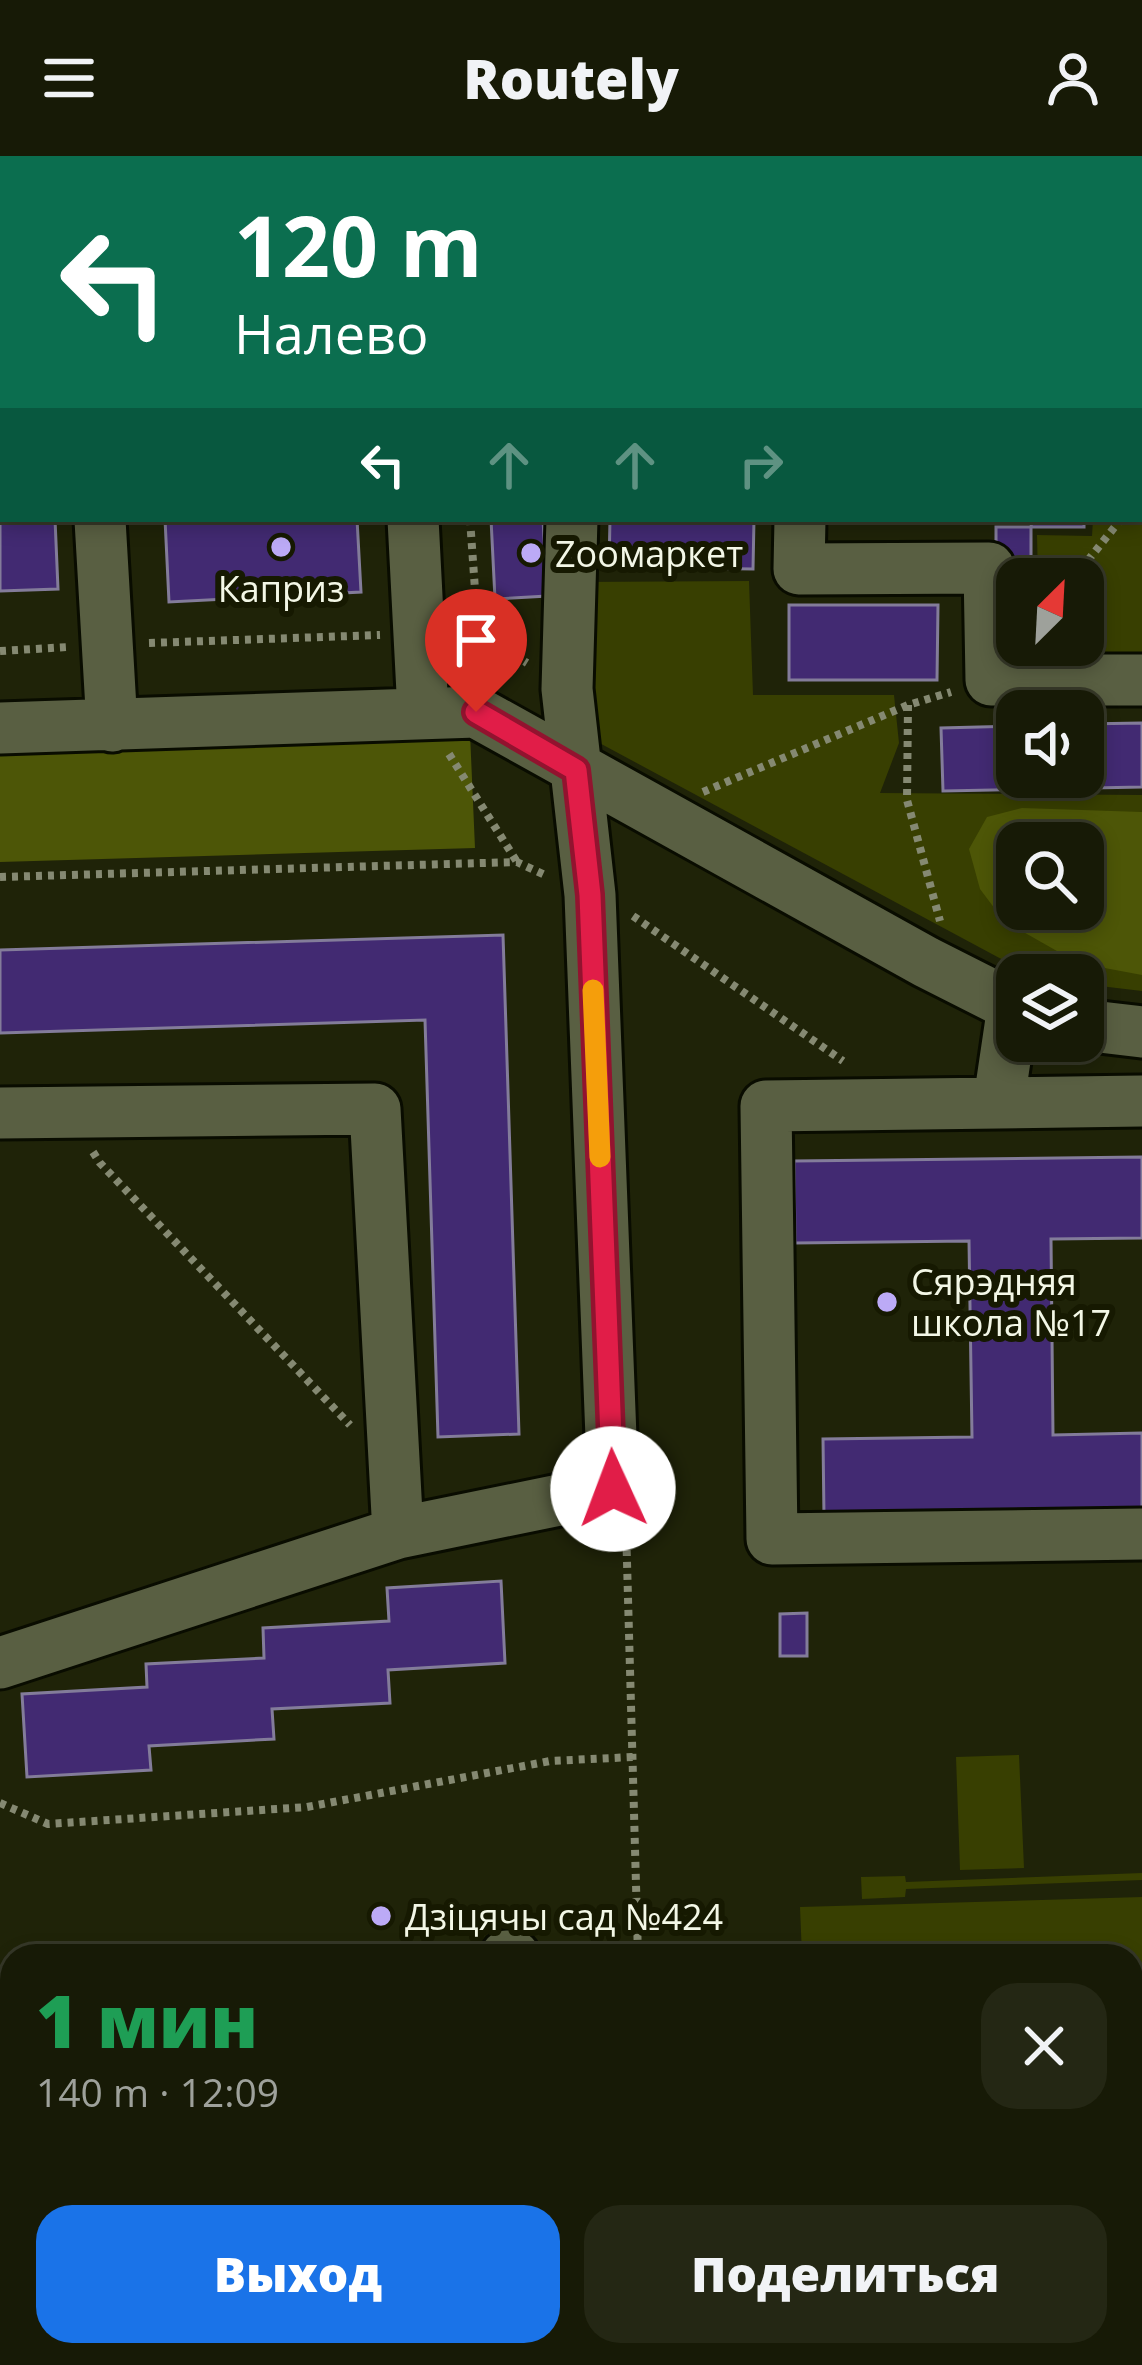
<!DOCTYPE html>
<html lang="ru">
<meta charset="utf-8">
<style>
:root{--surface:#171a06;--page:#242714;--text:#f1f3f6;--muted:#9ea19b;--line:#363828;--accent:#1a73e8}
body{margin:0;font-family:"Open Sans",sans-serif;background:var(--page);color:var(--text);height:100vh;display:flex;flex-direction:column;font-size:45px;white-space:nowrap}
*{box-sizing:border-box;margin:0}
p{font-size:39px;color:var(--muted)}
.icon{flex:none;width:66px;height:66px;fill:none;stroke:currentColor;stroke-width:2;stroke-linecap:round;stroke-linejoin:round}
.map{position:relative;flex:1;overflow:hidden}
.panel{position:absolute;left:0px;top:1788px;width:1143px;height:423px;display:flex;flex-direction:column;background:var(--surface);border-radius:36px 36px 0 0;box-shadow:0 6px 18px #0003,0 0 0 3px var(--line)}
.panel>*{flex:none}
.guide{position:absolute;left:0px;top:0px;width:1143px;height:366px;box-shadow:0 6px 18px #0003,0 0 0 3px var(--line);background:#0b6e4f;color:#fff;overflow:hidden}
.needle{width:78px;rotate:24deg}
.fabs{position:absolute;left:996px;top:402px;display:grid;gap:24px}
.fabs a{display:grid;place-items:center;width:108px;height:108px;border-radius:24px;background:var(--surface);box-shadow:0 6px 18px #0003,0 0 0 3px var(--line);font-size:60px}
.pin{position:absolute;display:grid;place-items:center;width:102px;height:102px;color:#fff;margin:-123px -51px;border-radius:50% 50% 50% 0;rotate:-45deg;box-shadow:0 0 12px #0007}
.pin .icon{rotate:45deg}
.me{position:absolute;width:132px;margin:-66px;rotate:358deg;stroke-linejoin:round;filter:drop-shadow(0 0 9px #0008)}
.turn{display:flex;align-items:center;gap:42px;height:252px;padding:0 36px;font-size:54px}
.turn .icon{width:156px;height:156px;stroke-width:2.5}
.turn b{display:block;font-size:84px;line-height:102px}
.lanes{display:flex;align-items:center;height:114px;padding:0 36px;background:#0003;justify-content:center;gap:60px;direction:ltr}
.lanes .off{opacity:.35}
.round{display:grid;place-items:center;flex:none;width:126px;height:126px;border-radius:36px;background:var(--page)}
.headline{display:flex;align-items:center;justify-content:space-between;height:204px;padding:0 36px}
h1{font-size:72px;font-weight:800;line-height:90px;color:#1e9e55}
.primary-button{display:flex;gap:24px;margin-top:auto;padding:24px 36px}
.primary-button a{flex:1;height:138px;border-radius:36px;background:var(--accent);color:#fff;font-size:48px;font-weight:800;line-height:138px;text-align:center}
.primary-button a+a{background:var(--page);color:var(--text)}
header{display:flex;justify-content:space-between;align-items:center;height:156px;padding:0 36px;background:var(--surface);font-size:54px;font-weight:800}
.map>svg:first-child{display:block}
</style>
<header><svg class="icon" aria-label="menu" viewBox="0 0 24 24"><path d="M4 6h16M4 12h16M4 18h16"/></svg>Routely<svg class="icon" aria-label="person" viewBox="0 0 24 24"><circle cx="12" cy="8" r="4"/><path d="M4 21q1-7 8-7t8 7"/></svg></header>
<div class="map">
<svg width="1142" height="2209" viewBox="0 0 1142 2209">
<rect width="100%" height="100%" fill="#1f2308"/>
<path fill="#383f01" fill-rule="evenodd" d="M950,0h192v501l-103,2v-14h44v-66h-45l-1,-44 55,1 1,-17h47v-360h-190z
M749,425l4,114h141l5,48 -19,50 262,2v196l-59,-7v-9h-52l-439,-236 -12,-157zM1017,687h66v66h-66z
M1019,1599l5,113 -64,2 -4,-113z
M1142,1717v7l-236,9 -1,8 -43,2 -1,-22 44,-1 1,6z
M1142,1741v468h-327v-10h316v-399h-329l-2,-49z"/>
<path fill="#4d5607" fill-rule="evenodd" d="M470,577l5,115 -475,14v-115z
M1022,652l120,4v163l-64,-12 -74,-42 -24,-32 -11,-40 18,-32zM1017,687h66v66h-66z"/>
<path fill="#422a72" stroke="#837c9a" stroke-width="3" d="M195,0h79v3h-79z
M0,331h3v32h52l3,70 -58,2z
M165,363h192l4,73 -192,10z
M491,363h52l4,77 -52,3z
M610,363h144l-1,50 -144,-2z
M1032,363h52v8h-53z
M996,371h35v40h-35z
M789,449h149l-1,75h-148z
M1142,567v64l-199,4 -2,-63 76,-2v51h66v-53z
M503,779l16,499 -81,3 -13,-417 -425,13v-83z
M1142,1001v81l-91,1 2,196 89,-2v79l-318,5 -1,-78 149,-2 -3,-196 -174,2 -1,-82z
M501,1425l4,82 -117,7 2,33 -118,6 2,30 -125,7 2,24 -124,7 -5,-83 125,-7 -1,-23 118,-6 -1,-30 126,-7 -2,-33z
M807,1457v43h-27v-42z
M0,2091h12v108h71v10h-83z
M381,2199h80l1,10h-81z"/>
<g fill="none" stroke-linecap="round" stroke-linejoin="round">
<g stroke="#090c00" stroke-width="57">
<path id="minor" d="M48,0l1,3
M323,0v3
M470,0v3
M413,363l10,193
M800,363l-1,50 190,-1 2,112h151
M100,364l12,206
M0,572l476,-16 450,250 91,46
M1083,869l59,7
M1142,945l-376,5 6,433 370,-5
M1003,947l-2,-16 12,-81
M0,957l375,-4 23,424 -398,130
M398,1377l215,-44 -23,-594 -23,-206 5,-170
M506,1800h8
M0,2014l12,-1
M201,2199l1,10
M247,2199v10
M537,2199v10"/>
</g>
<path stroke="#858972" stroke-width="8" stroke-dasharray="6 6" stroke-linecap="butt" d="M130,0v3
M1030,0l1,3
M1088,0l4,3
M1017,3l4,-3
M1113,3l2,-3
M1140,326l2,-4
M470,363l8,113
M1073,423l48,-60
M461,476h17l49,31
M149,487l231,-8
M0,495l68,-4
M908,549l-1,95 33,121
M449,598l68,108
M703,636l205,-87 43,-13
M0,721l517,-15 30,14
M633,760l210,145
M93,996l7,11 250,262
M626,1370l12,430
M0,1647l48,21 259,-17 243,-46 83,-4
M650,2199v10"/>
<use href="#minor" stroke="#595f42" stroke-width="51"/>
</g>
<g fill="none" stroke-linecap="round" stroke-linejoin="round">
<g stroke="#92132f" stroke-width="30">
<path id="route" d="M476,556l100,58 14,125 23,594"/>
</g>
<use href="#route" stroke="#e11d48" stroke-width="21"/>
<path stroke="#f59e0b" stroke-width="21" d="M593,834l7,167"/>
</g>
<g fill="#bcaaf6" stroke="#161901" stroke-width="4.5">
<circle cx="281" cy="391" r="12"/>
<circle cx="531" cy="397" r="12"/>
<circle cx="887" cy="1146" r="12"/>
<circle cx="381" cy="1760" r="12"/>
</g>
<g text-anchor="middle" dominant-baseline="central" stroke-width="12" stroke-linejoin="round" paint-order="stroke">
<g font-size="36" fill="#f3f7e6" stroke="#161901" text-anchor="start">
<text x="555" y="397">Zooмаркет</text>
<text x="281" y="432" text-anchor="middle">Каприз</text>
<text x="911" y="1125">Сярэдняя<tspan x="911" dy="41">школа №17</tspan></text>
<text x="405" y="1760">Дзіцячы сад №424</text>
</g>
</g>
</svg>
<div class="fabs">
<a><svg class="needle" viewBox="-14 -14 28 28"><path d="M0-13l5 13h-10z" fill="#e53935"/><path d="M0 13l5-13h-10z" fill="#9ea19b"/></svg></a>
<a><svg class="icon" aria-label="sound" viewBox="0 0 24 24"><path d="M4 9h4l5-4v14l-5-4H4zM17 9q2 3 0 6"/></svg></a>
<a><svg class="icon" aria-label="search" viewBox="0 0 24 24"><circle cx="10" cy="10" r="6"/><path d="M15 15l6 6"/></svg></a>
<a><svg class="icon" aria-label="layers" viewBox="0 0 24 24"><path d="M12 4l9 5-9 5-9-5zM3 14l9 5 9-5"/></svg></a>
</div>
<div class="pin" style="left:476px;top:556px;background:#d93025"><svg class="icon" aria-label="arrive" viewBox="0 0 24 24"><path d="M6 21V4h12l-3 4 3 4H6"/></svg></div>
<svg class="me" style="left:613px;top:1333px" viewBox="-20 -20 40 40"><circle r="19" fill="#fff"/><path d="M0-13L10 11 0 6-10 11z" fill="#e11d48"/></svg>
<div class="guide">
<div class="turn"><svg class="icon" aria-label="left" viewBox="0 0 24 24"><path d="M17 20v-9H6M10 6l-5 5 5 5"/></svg><div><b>120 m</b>Налево</div></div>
<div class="lanes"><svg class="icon" aria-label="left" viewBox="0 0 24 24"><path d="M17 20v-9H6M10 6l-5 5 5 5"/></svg><svg class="icon off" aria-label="ahead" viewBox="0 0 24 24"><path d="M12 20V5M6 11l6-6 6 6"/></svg><svg class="icon off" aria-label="ahead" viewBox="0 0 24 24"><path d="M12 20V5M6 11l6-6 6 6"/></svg><svg class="icon off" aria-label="right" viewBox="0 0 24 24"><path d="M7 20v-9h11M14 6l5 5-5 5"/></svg></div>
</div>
<section class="panel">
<div class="headline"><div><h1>1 мин</h1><p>140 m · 12:09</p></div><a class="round"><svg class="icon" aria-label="close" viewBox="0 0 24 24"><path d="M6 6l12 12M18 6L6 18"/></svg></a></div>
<div class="primary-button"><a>Выход</a><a>Поделиться</a></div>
</section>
</div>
